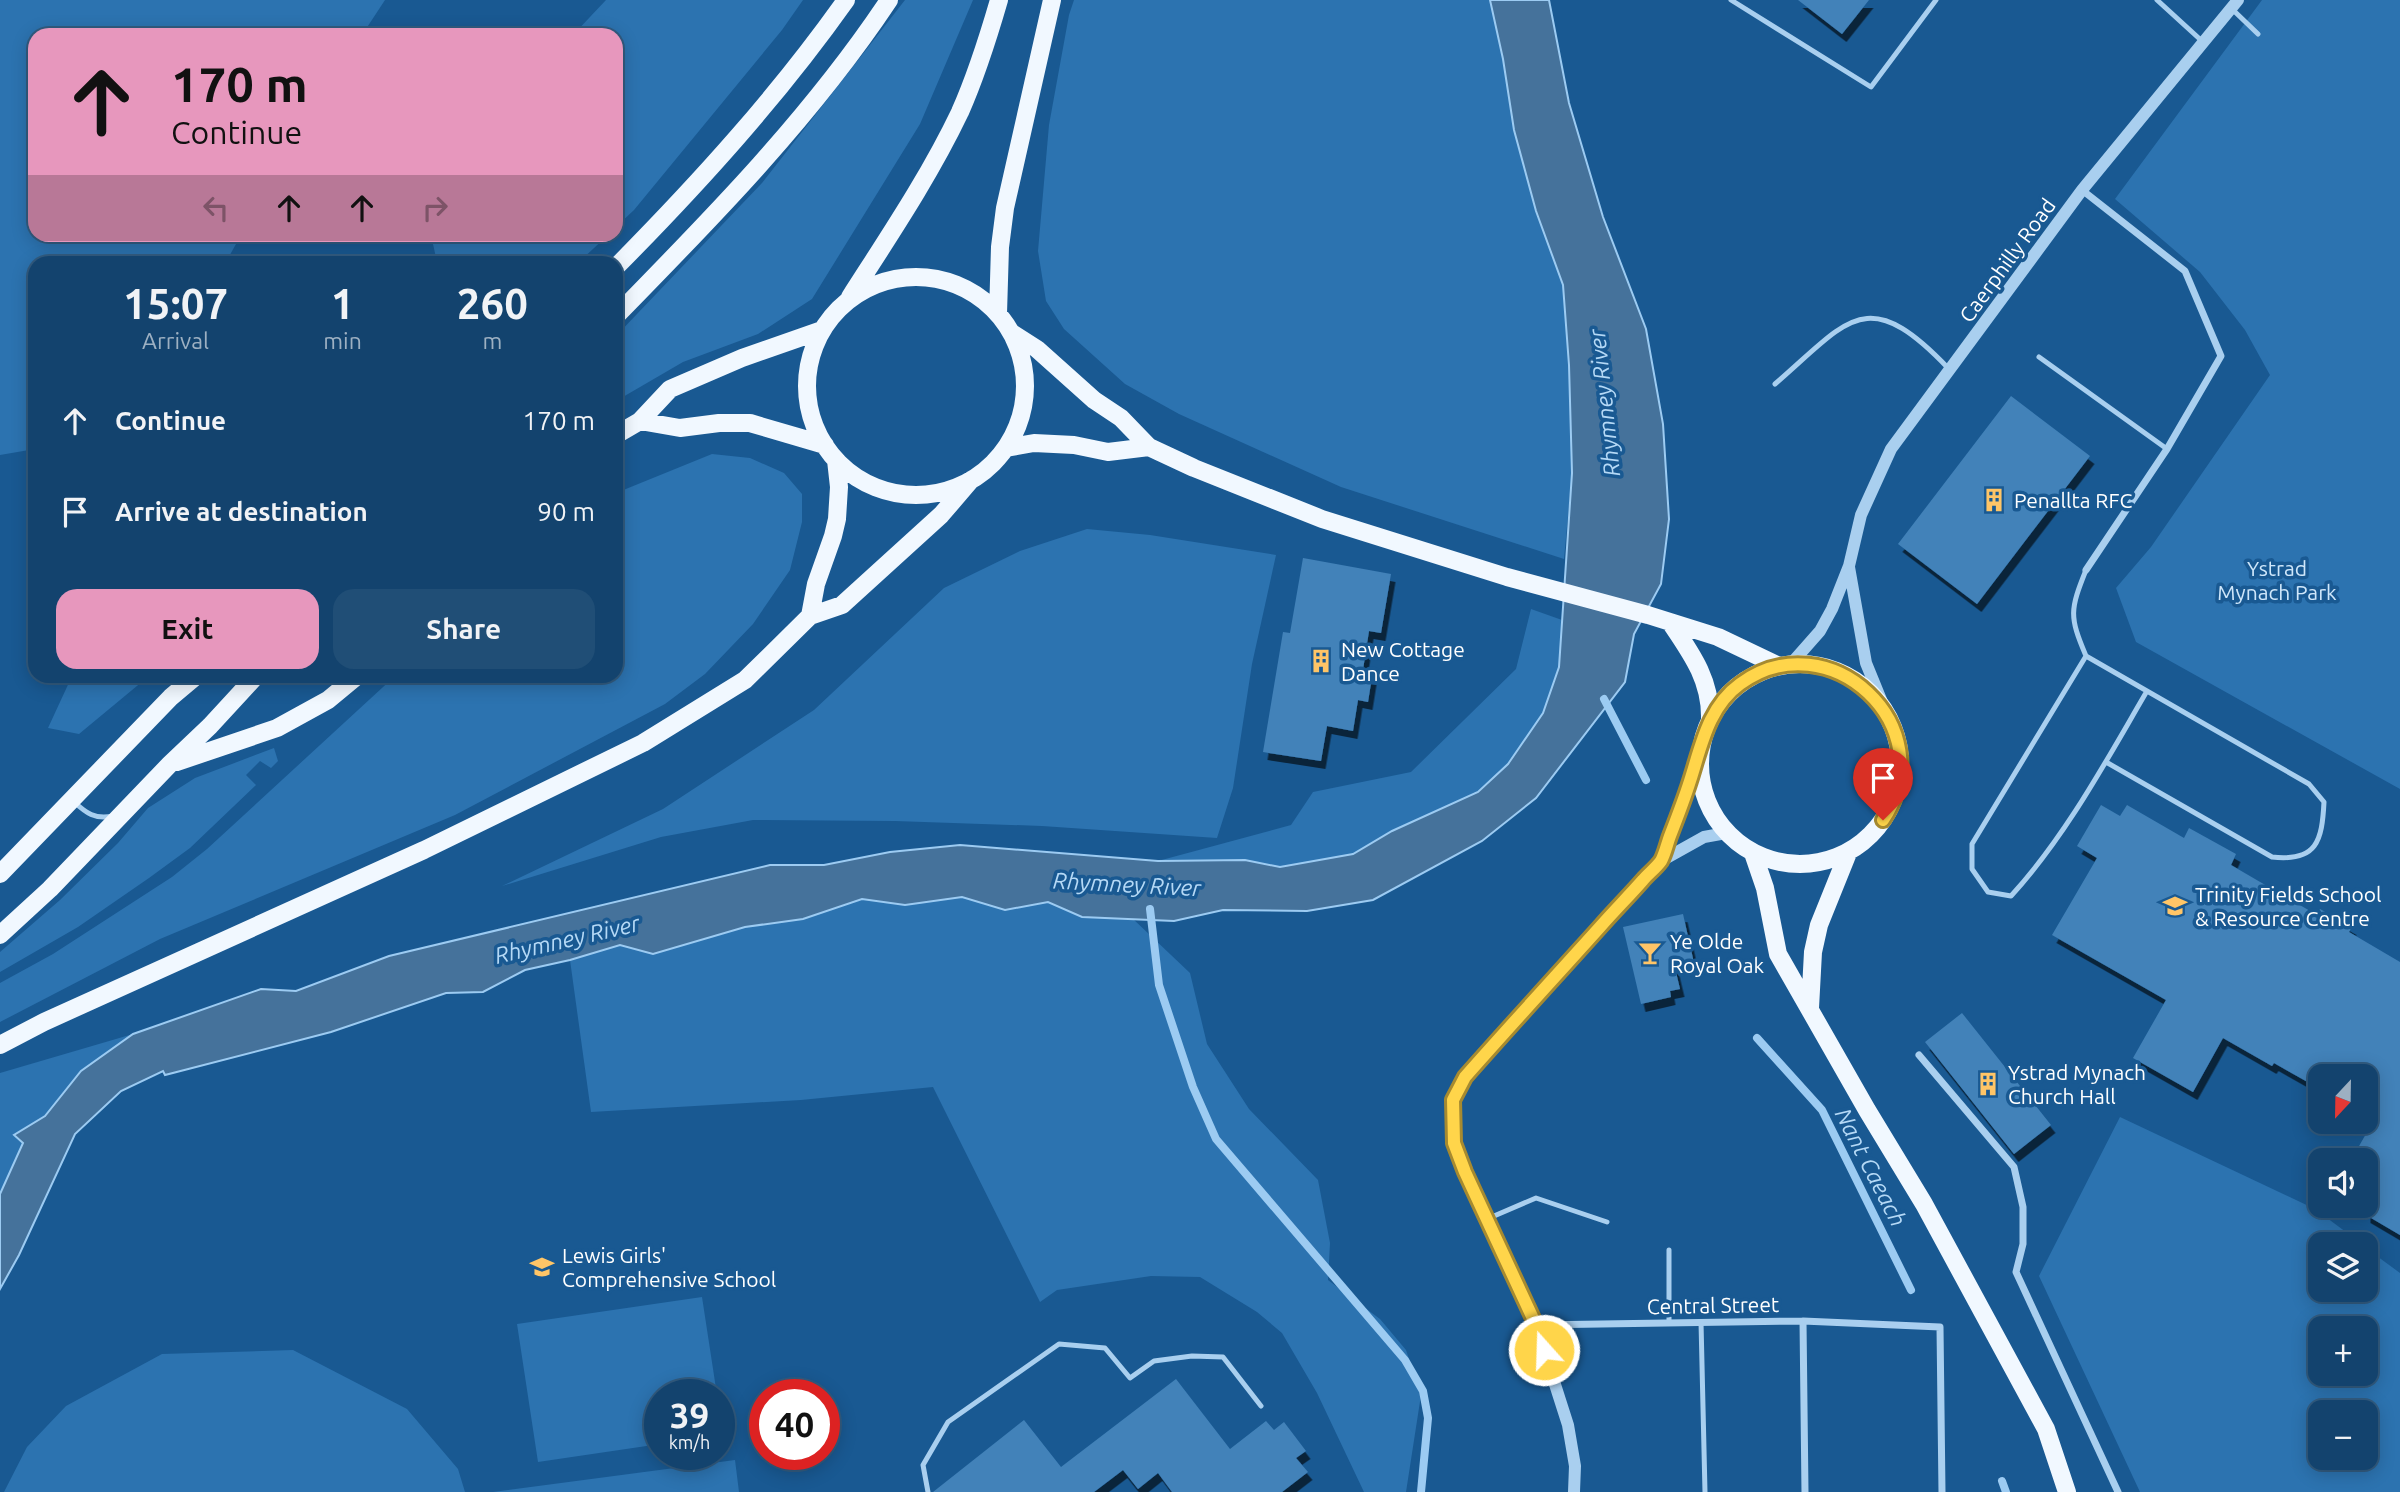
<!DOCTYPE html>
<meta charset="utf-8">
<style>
:root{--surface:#13436e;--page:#204e76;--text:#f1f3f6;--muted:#9db0c2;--line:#325c81;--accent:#e797bd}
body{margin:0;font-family:Ubuntu,sans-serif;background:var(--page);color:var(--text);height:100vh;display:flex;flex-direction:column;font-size:26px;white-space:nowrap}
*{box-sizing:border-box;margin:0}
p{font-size:23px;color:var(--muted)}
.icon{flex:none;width:38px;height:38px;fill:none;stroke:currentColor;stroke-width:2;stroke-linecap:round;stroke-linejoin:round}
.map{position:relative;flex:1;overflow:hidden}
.sheet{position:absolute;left:28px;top:256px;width:595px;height:427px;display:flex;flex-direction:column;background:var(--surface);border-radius:21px;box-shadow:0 4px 18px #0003,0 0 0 2px var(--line)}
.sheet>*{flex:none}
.guide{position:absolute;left:28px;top:28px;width:595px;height:214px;border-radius:21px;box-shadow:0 4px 18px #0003,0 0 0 2px var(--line);background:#e797bd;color:#111;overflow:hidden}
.needle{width:46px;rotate:202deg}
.fabs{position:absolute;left:2308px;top:1064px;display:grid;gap:14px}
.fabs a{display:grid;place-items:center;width:70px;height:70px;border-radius:14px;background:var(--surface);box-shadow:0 4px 18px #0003,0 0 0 2px var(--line);font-size:35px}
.speed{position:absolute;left:644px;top:1379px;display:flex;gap:14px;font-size:35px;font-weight:700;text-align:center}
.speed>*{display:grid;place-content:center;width:91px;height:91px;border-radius:50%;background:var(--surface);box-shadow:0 4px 18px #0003,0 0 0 2px var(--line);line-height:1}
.speed small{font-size:18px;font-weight:400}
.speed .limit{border:10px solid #d22;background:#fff;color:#111}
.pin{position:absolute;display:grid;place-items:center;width:60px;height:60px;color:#fff;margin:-72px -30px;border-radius:50% 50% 50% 0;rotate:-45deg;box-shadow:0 0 7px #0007}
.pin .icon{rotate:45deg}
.me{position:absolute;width:77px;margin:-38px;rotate:340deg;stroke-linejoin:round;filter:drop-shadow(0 0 5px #0008)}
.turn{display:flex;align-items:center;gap:24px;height:147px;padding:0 28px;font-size:32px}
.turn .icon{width:91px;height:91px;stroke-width:2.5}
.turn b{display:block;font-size:49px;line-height:60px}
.lanes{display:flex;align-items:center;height:66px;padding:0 28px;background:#0003;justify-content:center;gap:35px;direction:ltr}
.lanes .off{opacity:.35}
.eta{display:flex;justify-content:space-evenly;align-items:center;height:119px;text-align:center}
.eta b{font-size:42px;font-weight:700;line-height:49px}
.button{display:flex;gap:14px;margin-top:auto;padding:14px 28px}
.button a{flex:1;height:80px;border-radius:21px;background:var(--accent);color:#111;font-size:28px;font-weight:700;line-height:80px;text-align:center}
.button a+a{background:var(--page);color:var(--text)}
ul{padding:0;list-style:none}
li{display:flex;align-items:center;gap:21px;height:91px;padding:0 28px}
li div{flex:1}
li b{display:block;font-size:26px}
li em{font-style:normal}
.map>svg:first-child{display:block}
</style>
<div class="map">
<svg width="2400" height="1492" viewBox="0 0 2400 1492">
<defs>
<filter id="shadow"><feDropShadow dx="4.5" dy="8" stdDeviation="0" flood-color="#0009"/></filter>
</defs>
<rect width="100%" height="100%" fill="#195992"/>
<path fill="#2c73b0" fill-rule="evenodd" d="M0,0h385l-23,35h-327v199l206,1 -15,27h-191v187l-35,6z
M606,0h197l-21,30 -148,180 -18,17v-192h-43z
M905,0h68l-53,124 -108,175 -54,35 -75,28 -67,39v-65l146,-153z
M1074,0h416l46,211 27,74 6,80 3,108 -8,86 -223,-72 -162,-73 -54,-30 -61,-55 -18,-28 -8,-50 11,-126 20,-110z
M2262,0h138v789l-264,-147 -20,-54 35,-41 119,-172 -25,-45 -45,-58 -85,-73z
M431,235v-1l177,1 -29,27h-142z
M712,454l38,4 34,15 18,21v28l-12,48 -37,54 -48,50 -40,30 -210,111 -295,124 -160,83v-39l53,-29 119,-77 35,-28 188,-173h221v-183z
M1087,529l63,6 126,20 -24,109 -19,124 -16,50 -175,-12 -147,-5 -142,-1 -92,17 -159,49 161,-77 151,-99 130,-122 76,-37z
M1531,609l31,11 -3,47 -16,46 -35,51 -30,28 -86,39 -39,23 -73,13 -35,-7 -87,1 133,-36 22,-33 98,-20 105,-103z
M72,676h77l-70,58 -31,-6z
M274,748l4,13 -7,7 -11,-7 -14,14 10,10 -66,63 -41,30 -71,49 -78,45v-20l60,-52 58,-57 30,-35 47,-30z
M962,897l43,12 43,-7 34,15 50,1 58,55 17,71 42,65 69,71 12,63 -2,37 52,39 26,31 15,45 -15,97h-42l-47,-99 -35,-60 -25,-21 -57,-35 -49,-1 -94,14 -17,12 -107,-215 -132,13 -210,12 -21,-152 51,-15 32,9 92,-27 58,-8 59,-20 43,6z
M133,1034l-52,37 -36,45 -31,18 10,9 -24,51v-121z
M2120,1117l195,92 47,35h-42v46h46v-42l34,25v219h-260l-101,-216zM2320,1328h46v46h-46zM2320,1412h46v46h-46z
M702,1297l15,98h-57v49l-122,18 -21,-138z
M293,1350l114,59 51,60 7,23h-461l23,-45 39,-41 96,-52z
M735,1460l4,32h-246z"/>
<path fill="#45729b" stroke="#9ccbf2" stroke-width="2" d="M1490,0h59l20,103 34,114 43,112 17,95 6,95 -8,65 -27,50 -9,48 -89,116 -54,43 -109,59 -66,11 -84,-1 -49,11 -92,-4 -34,-15 -43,8 -43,-13 -57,8 -43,-6 -59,20 -58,8 -92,27 -33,-9 -50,15 -45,10 -42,22 -37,1 -115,39 -166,43 -2,-4 -42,20 -46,43 -56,121 -19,34v-95l23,-51 -9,-8 31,-19 36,-45 52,-37 128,-45 35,2 93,-35 381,-91h54l66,-13 70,-7 198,16 87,-1 35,7 73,-13 39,-23 86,-39 30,-28 35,-51 16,-46 13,-194 -3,-108 -6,-80 -27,-74 -22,-81 -11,-71z"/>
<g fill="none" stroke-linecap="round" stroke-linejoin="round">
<path stroke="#9ccbf2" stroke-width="8" d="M1604,699l42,81
M1150,909l9,76 34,102 23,52 189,221 18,31 5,27 -7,74
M1757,1038l65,72 89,180
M2002,1481l4,11"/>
</g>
<path fill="#4282b9" filter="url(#shadow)" d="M1798,0h71l-27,34z
M2011,396l79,60 -113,148 -79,-60z
M1303,558l88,16 -10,59 -12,-2 -7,45 10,1 -4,25 -10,-2 -5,31 -26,-5 -6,35 -58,-9 20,-120 7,1z
M2101,805l19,11 7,-11 57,33 5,-10 47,26 -5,11 86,50 3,-6 32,18 -3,5 51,30v273l-34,-20v-55h-15l23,-40 -8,-5v-39h-46v13l-46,-26 -2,3 -49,-28 -30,54 -60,-34 33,-58 -114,-65 45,-77 -20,-12z
M1683,914l11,49 -19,5 5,21 -10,2 1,6 -30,7 -18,-77z
M1962,1013l89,112 -37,29 -89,-112z
M1176,1379l54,70 36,-28 8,9 10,-8 22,29 -10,7 12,14 -26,20h-110l-14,-19 -20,16 -15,-19 -29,22h-161l91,-72 37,47z"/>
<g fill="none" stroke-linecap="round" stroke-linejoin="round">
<path stroke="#a9cfef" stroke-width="5" d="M1731,0l140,87 65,-87
M2157,0l46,42
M2232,9l26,25
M2039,357l128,92
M1775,384c73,-63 91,-102 173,-16
M2086,570c-16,40 -17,46 0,86l223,128 15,18c-2,39 -7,60 -52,55l-166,-95
M2086,656l-114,188v25l16,23 23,4c55,-60 95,-135 136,-205
M73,801c13,12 22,19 40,15
M1487,1219l49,-21 71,24
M1669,1250v73
M1701,1322l4,170
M928,1492l-5,-27 25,-43 111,-78 46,4 25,30 24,-17 38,-5 31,1 38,49"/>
<path stroke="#a9cfef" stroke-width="7" d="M2082,190l103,81 36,85 -54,93 -81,121
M1919,1055l95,112 9,40v37l-7,28 102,220
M1803,1321l137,6 2,165
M1536,1325l267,-4 2,171"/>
<path stroke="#a9cfef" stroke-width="12" d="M1849,567l17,96 20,49
M1790,665l30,-34 12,-22 17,-43 12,-51 30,-66 191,-259 156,-190
M1661,861l40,-113
M1574,1492l1,-26 -7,-41 -32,-100 -71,-153 -11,-29 -1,-43 12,-23 196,-216 43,-24 22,-4"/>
<path stroke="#f1f8ff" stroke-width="18" d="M616,267c83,-84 162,-171 230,-267
M807 386a109 109 0 1 1 218 0a109 109 0 1 1-218 0Z
M850,297c39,-61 79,-120 110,-185 16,-36 28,-74 39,-112
M998,314l2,-67 5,-39 47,-208
M616,316c97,-99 196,-200 273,-316
M1012,333l25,16 57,51 27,18 28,29 45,21 128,51 185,58 141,38 70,22 61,29
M640,421l40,7 39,-5h31l75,22
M616,435l24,-14 30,-32 72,-31 80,-28
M1006,448l28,-5 40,2 34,7 41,-5
M810,616l6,-32 17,-48 4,-17 2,-32 -3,-27
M1670,622c21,31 41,58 40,97
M1700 764a100 100 0 1 1 200 0a100 100 0 1 1-200 0Z
M177,762l100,-34 51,-28 29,-24
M1753,853l12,35 13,66 89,156 57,94 122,225 21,63
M0,874l171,-177 25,-21
M0,935l50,-46 120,-125 40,-38 46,-50
M1810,1008l3,-56 6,-27 29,-72
M0,1045l44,-23 380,-172 219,-107 102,-63 65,-64 32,-11 99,-90 30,-35"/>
</g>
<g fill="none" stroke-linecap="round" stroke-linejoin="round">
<g stroke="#a68a30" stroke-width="18">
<path id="route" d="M1544,1350l-8,-25 -71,-153 -11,-29 -1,-43 12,-23c45,-51 90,-100 135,-150 14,-16 29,-31 43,-47 5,-6 13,-12 18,-19 4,-7 6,-17 9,-25 7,-18 14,-36 20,-55 11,-34 18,-74 50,-97 89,-65 205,43 143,136"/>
</g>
<use href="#route" stroke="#ffd54a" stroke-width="12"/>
</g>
<defs>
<g id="building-bare" transform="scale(1.89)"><path d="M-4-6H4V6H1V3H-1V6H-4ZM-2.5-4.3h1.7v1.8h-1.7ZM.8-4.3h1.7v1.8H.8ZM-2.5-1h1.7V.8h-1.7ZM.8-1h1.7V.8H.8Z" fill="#ffc567" stroke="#195992" stroke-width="2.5" paint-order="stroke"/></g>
<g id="school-bare" transform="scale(1.89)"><path d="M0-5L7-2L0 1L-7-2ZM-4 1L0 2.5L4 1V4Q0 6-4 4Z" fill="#ffc567" stroke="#195992" stroke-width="2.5" paint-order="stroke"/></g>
<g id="bar-bare" transform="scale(1.89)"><path d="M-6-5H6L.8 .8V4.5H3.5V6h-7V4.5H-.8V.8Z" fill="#ffc567" stroke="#195992" stroke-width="2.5" paint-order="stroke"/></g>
</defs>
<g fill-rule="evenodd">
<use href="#building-bare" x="1994" y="500"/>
<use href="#building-bare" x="1321" y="661"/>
<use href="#school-bare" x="2175" y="906"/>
<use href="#bar-bare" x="1650" y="953"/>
<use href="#building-bare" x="1988" y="1084"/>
<use href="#school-bare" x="542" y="1267"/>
</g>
<g text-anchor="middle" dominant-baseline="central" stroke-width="7" stroke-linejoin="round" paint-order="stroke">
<g font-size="21" fill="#fff" stroke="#195992">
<text transform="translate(2007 260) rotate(-54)">Caerphilly Road</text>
<text transform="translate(1713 1305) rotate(-1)">Central Street</text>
</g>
<g font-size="21" fill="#fff" stroke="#195992" text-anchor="start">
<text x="2014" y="500">Penallta RFC</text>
<text x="1341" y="649">New Cottage<tspan x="1341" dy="24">Dance</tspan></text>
<text x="2195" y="894">Trinity Fields School<tspan x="2195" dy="24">&amp; Resource Centre</tspan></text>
<text x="1670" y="941">Ye Olde<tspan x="1670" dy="24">Royal Oak</tspan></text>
<text x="2008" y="1072">Ystrad Mynach<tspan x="2008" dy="24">Church Hall</tspan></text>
<text x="562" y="1255">Lewis Girls'<tspan x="562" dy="24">Comprehensive School</tspan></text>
</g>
<g font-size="21" fill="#cfe7fb" stroke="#195992">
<text x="2277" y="568">Ystrad<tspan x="2277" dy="24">Mynach Park</tspan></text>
</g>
<g font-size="23" font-style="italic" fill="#b5d9f6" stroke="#195992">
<text transform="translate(1604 403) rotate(-96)">Rhymney River</text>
<text transform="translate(1127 884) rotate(3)">Rhymney River</text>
<text transform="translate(567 939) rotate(-13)">Rhymney River</text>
<text transform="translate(1871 1167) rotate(63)">Nant Caeach</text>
</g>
</g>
</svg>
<div class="fabs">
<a><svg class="needle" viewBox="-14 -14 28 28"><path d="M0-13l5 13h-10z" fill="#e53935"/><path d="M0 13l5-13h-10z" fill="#9db0c2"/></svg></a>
<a><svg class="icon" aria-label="sound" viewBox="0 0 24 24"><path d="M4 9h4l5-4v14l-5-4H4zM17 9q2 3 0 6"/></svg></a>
<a><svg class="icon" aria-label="layers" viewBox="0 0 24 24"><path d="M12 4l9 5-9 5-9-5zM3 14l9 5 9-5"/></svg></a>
<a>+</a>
<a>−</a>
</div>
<div class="speed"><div>39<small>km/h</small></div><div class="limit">40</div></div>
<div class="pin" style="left:1883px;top:820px;background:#d93025"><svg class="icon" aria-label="arrive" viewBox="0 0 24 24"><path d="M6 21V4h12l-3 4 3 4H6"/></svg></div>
<svg class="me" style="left:1544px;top:1350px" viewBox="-20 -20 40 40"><circle r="17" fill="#ffd54a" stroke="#fff" stroke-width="3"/><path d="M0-11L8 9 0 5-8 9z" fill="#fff"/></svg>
<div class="guide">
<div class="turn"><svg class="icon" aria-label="ahead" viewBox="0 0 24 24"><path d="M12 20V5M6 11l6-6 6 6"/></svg><div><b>170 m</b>Continue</div></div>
<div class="lanes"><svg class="icon off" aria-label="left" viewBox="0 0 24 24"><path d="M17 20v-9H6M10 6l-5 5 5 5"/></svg><svg class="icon" aria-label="ahead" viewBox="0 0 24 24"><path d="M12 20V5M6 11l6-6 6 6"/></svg><svg class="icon" aria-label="ahead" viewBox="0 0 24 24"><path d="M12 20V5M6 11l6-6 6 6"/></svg><svg class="icon off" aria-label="right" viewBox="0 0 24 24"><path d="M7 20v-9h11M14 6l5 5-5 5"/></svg></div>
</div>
<section class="sheet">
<div class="eta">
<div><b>15:07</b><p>Arrival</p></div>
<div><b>1</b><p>min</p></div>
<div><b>260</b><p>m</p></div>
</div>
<ul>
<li><svg class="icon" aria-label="ahead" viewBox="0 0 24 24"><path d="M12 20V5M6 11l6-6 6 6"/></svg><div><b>Continue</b></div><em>170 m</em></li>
<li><svg class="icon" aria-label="arrive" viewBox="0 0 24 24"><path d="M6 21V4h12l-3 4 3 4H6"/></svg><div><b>Arrive at destination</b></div><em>90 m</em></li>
</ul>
<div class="button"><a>Exit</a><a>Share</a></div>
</section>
</div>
